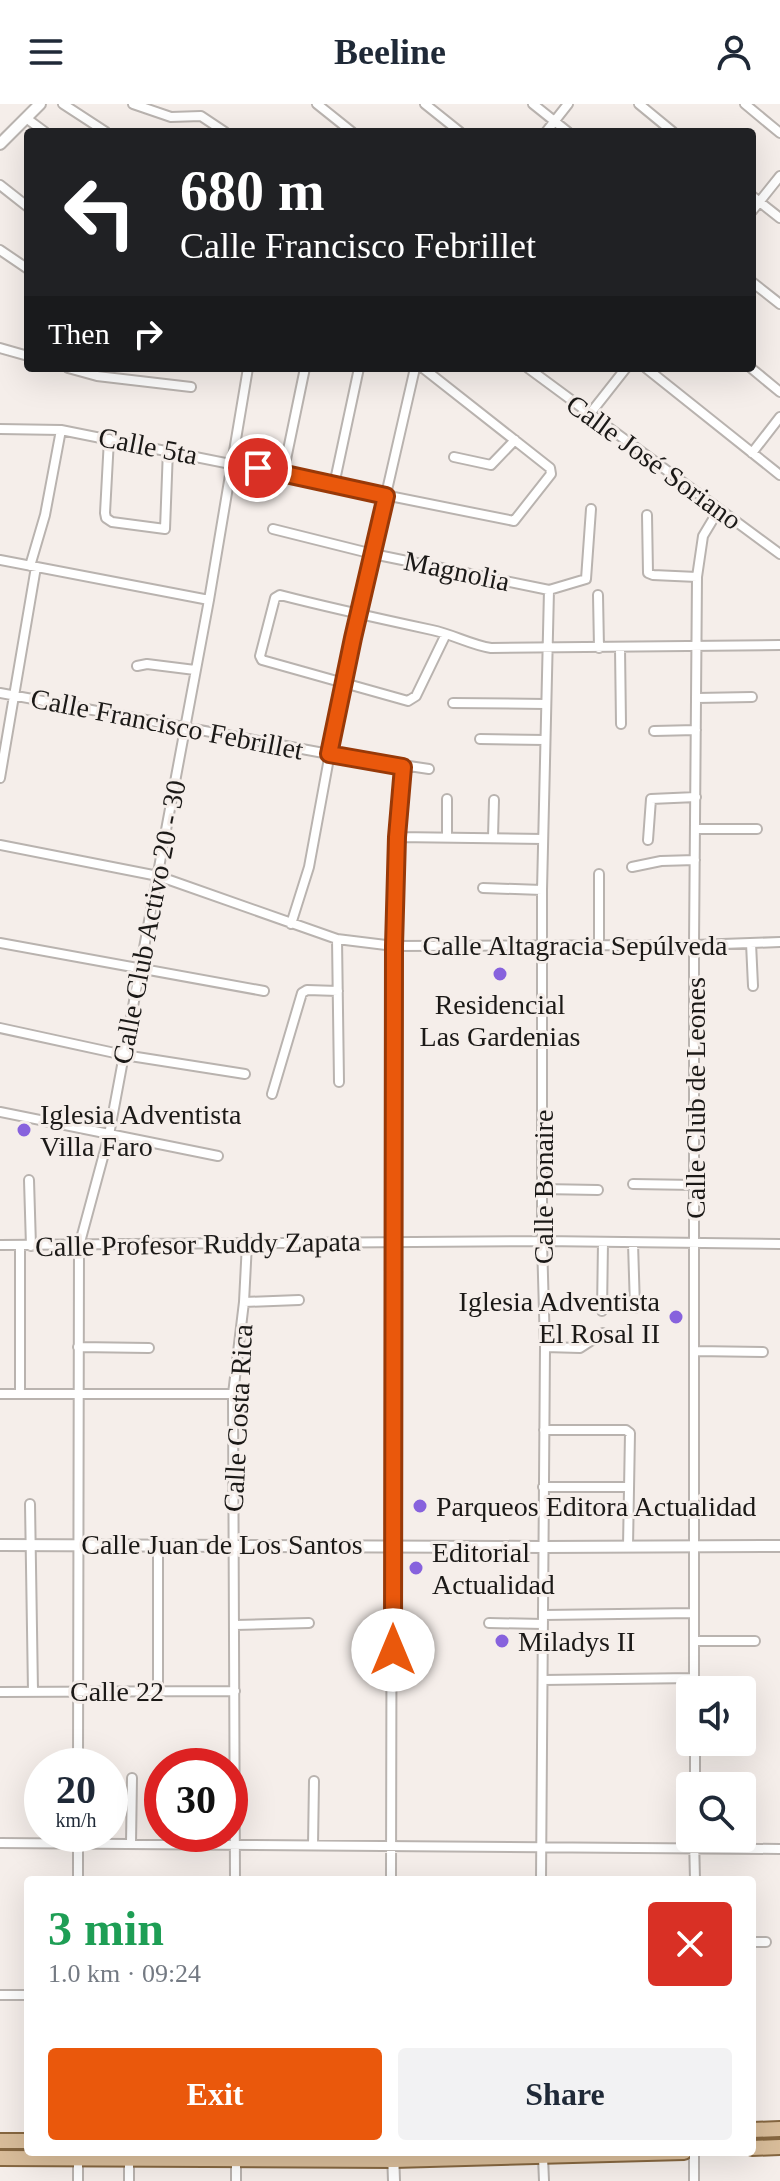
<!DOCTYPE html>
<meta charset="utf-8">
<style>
:root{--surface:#fff;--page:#f2f2f3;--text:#1f2937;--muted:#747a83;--accent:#ea580c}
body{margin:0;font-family:Georgia,serif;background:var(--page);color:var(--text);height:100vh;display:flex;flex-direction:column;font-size:30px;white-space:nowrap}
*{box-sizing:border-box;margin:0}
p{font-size:26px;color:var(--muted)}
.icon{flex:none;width:44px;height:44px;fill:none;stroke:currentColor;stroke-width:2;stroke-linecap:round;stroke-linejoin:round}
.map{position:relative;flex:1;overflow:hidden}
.drawer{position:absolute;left:24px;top:1772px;width:732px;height:280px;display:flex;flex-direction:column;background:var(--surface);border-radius:8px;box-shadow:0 8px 32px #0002}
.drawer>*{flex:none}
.top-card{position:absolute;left:24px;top:24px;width:732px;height:244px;border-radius:8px;box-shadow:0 8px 32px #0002;background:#202124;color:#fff;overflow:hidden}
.tools{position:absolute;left:676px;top:1572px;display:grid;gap:16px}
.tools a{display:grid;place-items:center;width:80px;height:80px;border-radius:8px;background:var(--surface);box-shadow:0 8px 32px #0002;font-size:40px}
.speed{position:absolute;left:24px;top:1644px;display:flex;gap:16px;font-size:40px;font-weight:700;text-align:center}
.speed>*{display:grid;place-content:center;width:104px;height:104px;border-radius:50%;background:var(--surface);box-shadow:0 8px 32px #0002;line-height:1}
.speed small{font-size:20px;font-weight:400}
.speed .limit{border:12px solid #d22;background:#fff;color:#111}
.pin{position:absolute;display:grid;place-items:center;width:68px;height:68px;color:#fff;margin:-34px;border:4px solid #fff;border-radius:50%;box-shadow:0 2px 8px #0007}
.me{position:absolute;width:88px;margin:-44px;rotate:0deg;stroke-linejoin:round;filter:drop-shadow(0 0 6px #0008)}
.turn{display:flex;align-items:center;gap:28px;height:168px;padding:0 24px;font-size:36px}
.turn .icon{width:104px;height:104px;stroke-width:2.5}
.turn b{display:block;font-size:56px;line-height:68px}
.then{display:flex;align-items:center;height:76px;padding:0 24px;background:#0003;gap:16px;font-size:30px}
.round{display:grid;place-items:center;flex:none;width:84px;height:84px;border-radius:8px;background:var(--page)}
.head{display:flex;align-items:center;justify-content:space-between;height:136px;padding:0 24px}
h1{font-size:48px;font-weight:800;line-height:60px;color:#1e9e55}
.button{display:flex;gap:16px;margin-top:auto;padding:16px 24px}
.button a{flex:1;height:92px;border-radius:8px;background:var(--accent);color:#fff;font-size:32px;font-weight:800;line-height:92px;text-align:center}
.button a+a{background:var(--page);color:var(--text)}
header{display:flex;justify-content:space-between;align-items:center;height:104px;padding:0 24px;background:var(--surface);font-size:36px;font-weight:800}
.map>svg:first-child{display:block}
</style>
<header><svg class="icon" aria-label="menu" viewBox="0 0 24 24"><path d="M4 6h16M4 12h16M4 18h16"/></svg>Beeline<svg class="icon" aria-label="person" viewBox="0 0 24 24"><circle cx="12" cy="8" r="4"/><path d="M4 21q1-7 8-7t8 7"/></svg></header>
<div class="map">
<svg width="780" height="2077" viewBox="0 0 780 2077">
<rect width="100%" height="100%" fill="#f5eeea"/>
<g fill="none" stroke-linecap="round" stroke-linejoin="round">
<g stroke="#b9b3af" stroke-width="12">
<path id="minor" d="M63,0l43,28
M133,0l38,13 30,-1 24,16
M317,0l35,28
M425,0l35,28
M533,0l35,28
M639,0l34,28
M745,0l35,29
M26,14l19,14
M546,28l22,-28
M0,81l28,22
M752,92l28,22
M752,107l28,-35
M0,146l28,19
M752,178l28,22
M0,244l28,8
M68,264l29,8 94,11
M528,264l252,186
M646,264l134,107
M751,264l29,24
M589,311l37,-47
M0,325l61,1 453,91 37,-47 -1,-6 -127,-100
M109,335l-4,74 1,5 6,4 53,7 3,-80
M752,349l28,-36
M454,353l37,8 24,-25
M283,370l22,-106
M334,381l25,-117
M647,411l1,58 5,2 44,2
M273,425l100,25 176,36 37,-11 5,-70
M0,456l209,40
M30,462l15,-51 16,-85
M598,491l1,53
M446,530l-30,62 -8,5 -146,-41 -2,-4 15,-58 5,-3c50,13 101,24 152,35 20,4 39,15 59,18l289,-3
M620,544l1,76
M137,562l10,-2 48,6
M0,589l329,61 100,15
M697,594l55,-1
M453,599l92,1
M654,627l42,-1
M480,635l65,1
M0,674l36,-211
M447,695v38
M695,725h62
M397,733l146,2
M493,733l1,-37
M648,736l3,-41 45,-2
M0,741l158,31 179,63 57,7 300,-1 86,-3
M632,763l29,-6 34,-1
M483,784l59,2
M291,820l18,-57 34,-185 72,-314
M337,835l2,143
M0,839l264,48
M751,839l2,43
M599,842v-72
M0,924l124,27 121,19
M272,990l30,-101 5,-3 31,1
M0,1008l218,44
M29,1076l2,66
M633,1080l62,1
M542,1085l56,1
M633,1139l2,65
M0,1141l542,-4 238,3
M244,1198l55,-2
M602,1207l1,-69
M78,1243l71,1
M545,1243l35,1 23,-15
M695,1247l68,1
M0,1290h233
M20,1290v-148
M544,1326h82l4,3 -2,113
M543,1383h86
M30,1400l3,187
M158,1440v147
M543,1511l151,-2
M489,1519l54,1
M235,1521l74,-2
M694,1537h61
M543,1576l151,-2
M694,1586v-745l3,-368 6,-41 15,-25
M0,1588l235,-1
M78,1662l1,-520 30,-111 100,-535 39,-232
M695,1682v-44
M78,1730v46
M694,1734l1,42
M0,1739l780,6
M131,1739l1,-65
M313,1741l1,-64
M235,1776l-2,-486 11,-92 3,-59
M391,1776c-1,-188 2,-375 2,-563 -1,-183 -5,-367 10,-550
M541,1776l4,-533 -3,-106v-351l7,-300
M752,1838h14
M0,1891h28
M543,2053l1,24
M78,2077v-23
M129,2077v-22
M236,2077v-29
M694,2077v-29"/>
</g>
<g stroke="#b9b3af" stroke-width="14">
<path id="tertiary" d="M0,40l40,-40
M0,1441l543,2 237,-1
M393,2048l1,29"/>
</g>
<g stroke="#866740" stroke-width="18">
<path id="primary" d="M752,2026l28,-1
M0,2037h28
M752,2044l28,-1
M0,2054l394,2 290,-8"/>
</g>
<use href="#minor" stroke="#fff" stroke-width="8"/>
<use href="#tertiary" stroke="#fff" stroke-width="10"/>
<use href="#primary" stroke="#d9bd9a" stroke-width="14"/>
</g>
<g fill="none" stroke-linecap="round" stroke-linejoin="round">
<g stroke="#983908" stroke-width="20">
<path id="route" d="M258,364l128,28 -33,142 -24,116 74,13 -6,70 -3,109 -1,704"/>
</g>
<use href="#route" stroke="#ea580c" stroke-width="14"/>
</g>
<g fill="#8762dd" stroke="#f5eeea" stroke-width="3">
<circle cx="500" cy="870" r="8"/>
<circle cx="24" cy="1026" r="8"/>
<circle cx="676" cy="1213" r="8"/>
<circle cx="420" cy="1402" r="8"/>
<circle cx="416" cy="1464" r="8"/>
<circle cx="502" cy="1537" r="8"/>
</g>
<g text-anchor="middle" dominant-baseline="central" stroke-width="6" stroke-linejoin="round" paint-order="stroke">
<g font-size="28" fill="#1b1917" stroke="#f5eeea">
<text transform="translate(148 342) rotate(11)">Calle 5ta</text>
<text transform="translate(654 358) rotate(36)">Calle José Soriano</text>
<text transform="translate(457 467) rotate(12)">Magnolia</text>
<text transform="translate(167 620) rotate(11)">Calle Francisco Febrillet</text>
<text transform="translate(149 818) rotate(-79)">Calle Club Activo 20 - 30</text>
<text x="575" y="841">Calle Altagracia Sepúlveda</text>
<text transform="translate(695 994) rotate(-90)">Calle Club de Leones</text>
<text transform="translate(543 1083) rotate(-90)">Calle Bonaire</text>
<text transform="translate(198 1140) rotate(-1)">Calle Profesor Ruddy Zapata</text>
<text transform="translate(238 1314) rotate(-87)">Calle Costa Rica</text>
<text x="222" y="1440">Calle Juan de Los Santos</text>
<text x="117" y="1587">Calle 22</text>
</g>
<g font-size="28" fill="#1b1917" stroke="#f5eeea" text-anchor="start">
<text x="500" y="900" text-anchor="middle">Residencial<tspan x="500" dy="32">Las Gardenias</tspan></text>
<text x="40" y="1010">Iglesia Adventista<tspan x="40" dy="32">Villa Faro</tspan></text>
<text x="660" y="1197" text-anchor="end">Iglesia Adventista<tspan x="660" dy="32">El Rosal II</tspan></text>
<text x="436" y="1402">Parqueos Editora Actualidad</text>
<text x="432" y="1448">Editorial<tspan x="432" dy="32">Actualidad</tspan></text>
<text x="518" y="1537">Miladys II</text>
</g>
</g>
</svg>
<div class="tools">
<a><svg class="icon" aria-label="sound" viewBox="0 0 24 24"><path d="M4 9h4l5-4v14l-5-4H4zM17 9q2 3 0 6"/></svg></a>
<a><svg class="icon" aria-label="search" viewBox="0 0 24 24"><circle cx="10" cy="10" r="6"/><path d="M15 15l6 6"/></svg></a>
</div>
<div class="speed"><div>20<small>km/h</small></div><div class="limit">30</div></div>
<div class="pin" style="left:258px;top:364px;background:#d93025"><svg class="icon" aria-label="arrive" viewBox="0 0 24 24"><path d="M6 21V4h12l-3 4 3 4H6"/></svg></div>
<svg class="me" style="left:393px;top:1546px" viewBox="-20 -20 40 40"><circle r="19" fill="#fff"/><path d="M0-13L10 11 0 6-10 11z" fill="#ea580c"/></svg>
<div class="top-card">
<div class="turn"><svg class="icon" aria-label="left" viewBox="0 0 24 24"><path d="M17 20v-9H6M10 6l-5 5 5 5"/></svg><div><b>680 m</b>Calle Francisco Febrillet</div></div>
<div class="then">Then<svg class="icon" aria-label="right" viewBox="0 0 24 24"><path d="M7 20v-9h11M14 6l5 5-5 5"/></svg></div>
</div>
<section class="drawer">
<div class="head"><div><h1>3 min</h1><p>1.0 km · 09:24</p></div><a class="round" style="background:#d93025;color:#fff"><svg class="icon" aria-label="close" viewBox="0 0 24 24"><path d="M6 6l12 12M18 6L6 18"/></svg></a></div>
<div class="button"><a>Exit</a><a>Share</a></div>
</section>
</div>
